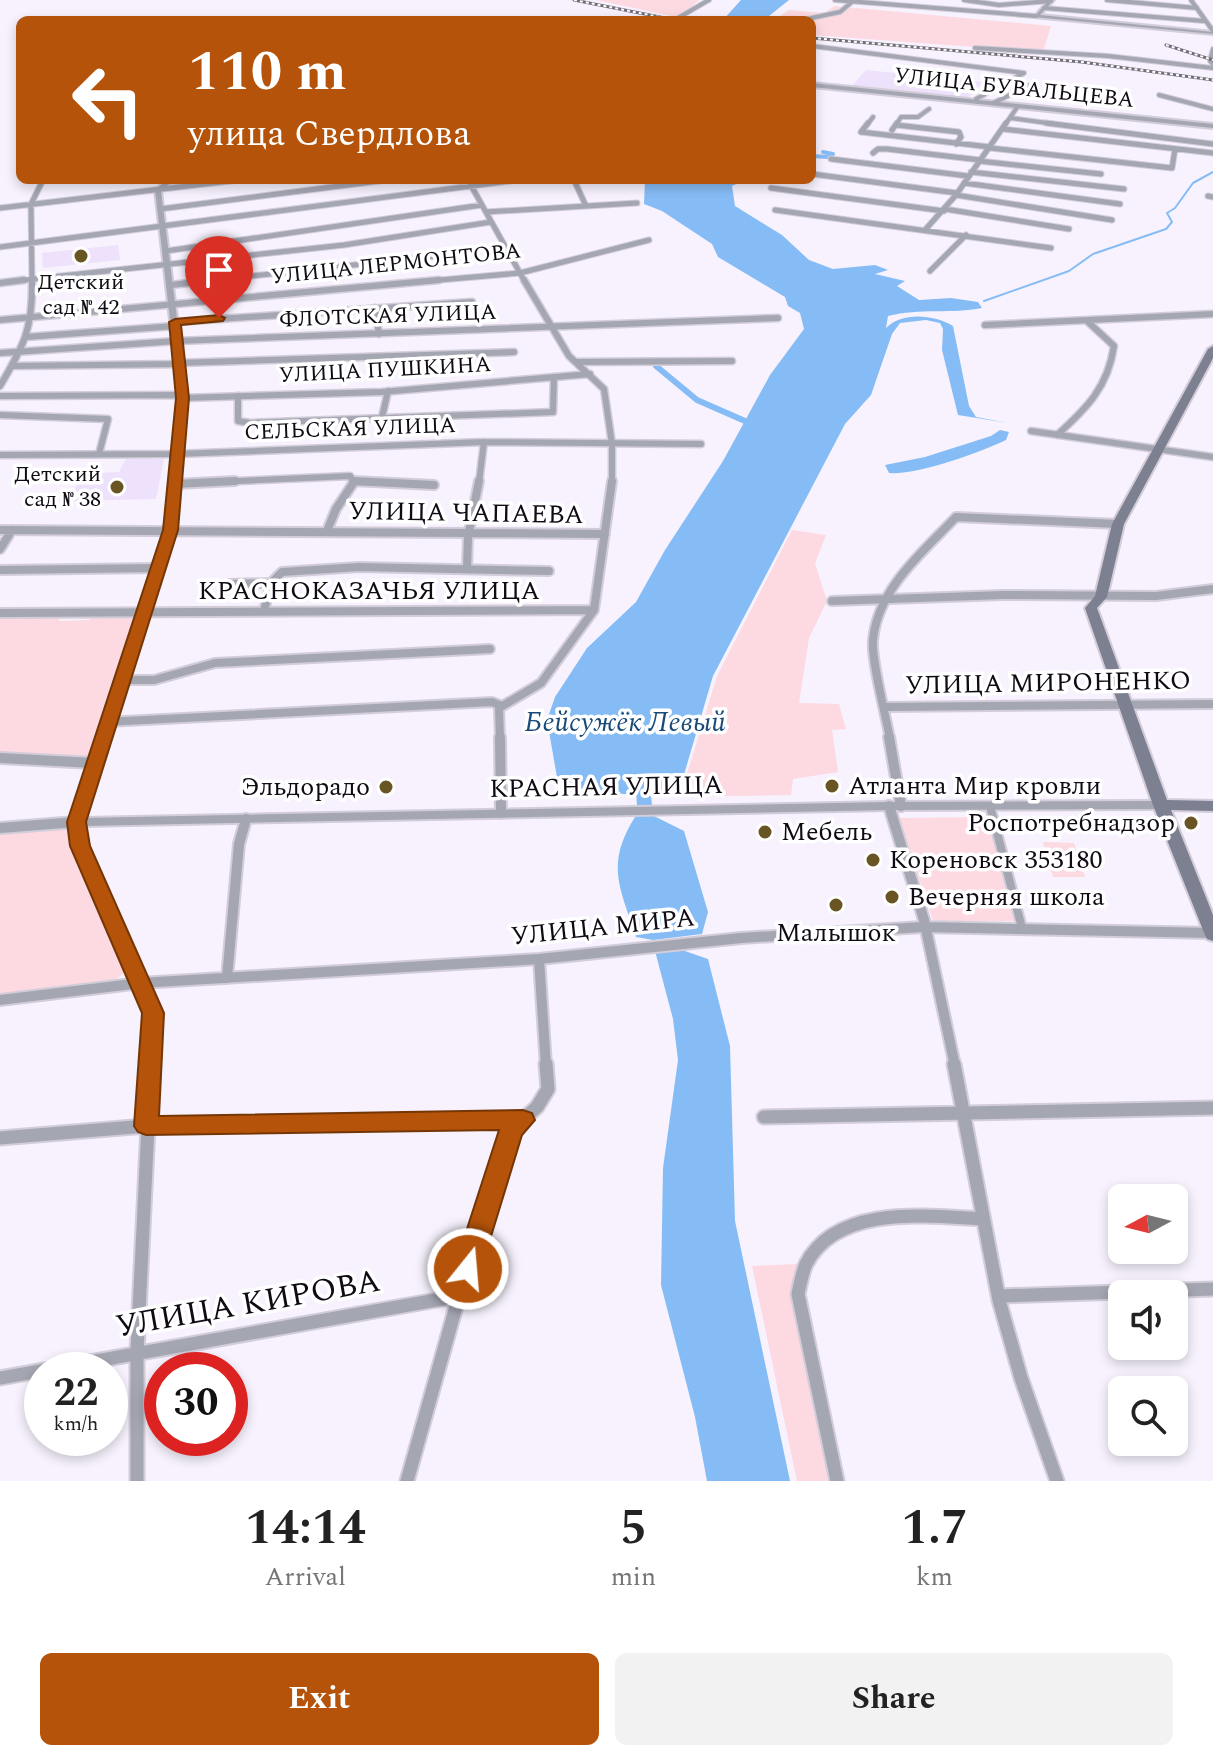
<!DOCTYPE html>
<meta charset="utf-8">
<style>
:root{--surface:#fff;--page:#f2f2f2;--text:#222;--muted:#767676;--accent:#b45309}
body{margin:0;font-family:Spectral,serif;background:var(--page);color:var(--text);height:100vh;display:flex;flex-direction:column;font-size:30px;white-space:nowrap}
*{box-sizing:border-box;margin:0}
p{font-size:26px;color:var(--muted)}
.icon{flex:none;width:44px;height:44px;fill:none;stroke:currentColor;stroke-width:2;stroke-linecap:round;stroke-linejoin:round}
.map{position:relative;height:1481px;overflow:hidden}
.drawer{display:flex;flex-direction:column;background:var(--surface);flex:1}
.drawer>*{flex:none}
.hud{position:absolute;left:16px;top:16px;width:800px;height:168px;border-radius:12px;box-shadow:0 4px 12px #0003;background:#b45309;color:#fff;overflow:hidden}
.needle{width:52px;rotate:263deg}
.controls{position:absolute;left:1108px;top:1184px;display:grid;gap:16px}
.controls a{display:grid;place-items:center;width:80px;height:80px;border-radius:12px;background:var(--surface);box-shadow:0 4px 12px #0003;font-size:40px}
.speed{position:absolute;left:24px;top:1352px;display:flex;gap:16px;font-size:40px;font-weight:700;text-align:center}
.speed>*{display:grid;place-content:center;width:104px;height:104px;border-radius:50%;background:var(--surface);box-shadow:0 4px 12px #0003;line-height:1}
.speed small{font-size:20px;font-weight:400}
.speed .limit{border:12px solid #d22;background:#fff;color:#111}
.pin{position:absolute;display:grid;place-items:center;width:68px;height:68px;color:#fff;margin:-82px -34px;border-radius:50% 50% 50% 0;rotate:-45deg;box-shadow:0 0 8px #0007}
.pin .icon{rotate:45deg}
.me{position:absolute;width:88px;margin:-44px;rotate:17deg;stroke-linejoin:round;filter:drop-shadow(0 0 6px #0008)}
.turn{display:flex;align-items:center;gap:28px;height:168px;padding:0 40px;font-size:36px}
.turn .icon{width:104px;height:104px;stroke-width:2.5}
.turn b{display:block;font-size:56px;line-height:68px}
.eta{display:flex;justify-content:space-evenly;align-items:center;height:136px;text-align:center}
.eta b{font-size:48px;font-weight:700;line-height:56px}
.button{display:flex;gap:16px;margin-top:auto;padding:16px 40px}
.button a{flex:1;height:92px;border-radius:12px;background:var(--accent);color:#fff;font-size:32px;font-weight:700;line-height:92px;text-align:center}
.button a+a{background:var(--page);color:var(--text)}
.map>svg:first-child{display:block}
</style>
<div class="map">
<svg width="1213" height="1481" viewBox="0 0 1213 1481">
<rect width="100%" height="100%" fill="#f7f2fd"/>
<path fill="#eee1fc" d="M866,70l117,12 -16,17 -116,-12z
M118,245l2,15 -77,8 -1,-15z
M126,459h38l-8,40 -86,2 11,-27 38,-2z"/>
<path fill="#fdd9e1" d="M596,0h103l-6,5 3,3 -20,9z
M834,6l217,20 -8,26 -231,-17v-15h-38l15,-10 36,3z
M792,530l34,5 -11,28 12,38 -18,37 -10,65 40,1 7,25 -14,1 6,42 -45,7 -2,16 -111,2 37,-121z
M137,613l-45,142 -15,4 -77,-4v-139l60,-2 -1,7 30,-1 6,-6z
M987,817l27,104h-81l-34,-103z
M61,826l6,5 26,58 -2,7 13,19 22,52 -3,7 -12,9 -111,14v-167z
M1043,842l31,1 11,34h-32z
M797,1264l-3,35 36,182h-33l-45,-215z"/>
<path fill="#86bcf6" d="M741,0h48l-25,20h-41z
M645,180h100l-13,6 3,20 47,29 27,25 24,9 42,-4 13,5 -13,4 30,7 -8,5 22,14 32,-2 27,4 4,6c-30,6 -62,0 -94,8l-2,12c16,-16 47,-14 67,-2l16,80 7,11 32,6 -50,-8 -16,-65 1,-21 -3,-6 -14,-3 -26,3 -8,11 -21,61 -26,29 -132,252 -35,119c-42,1 -79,-1 -120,-12l-11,-63 8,-23 32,-49 49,-46 29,-52 58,-89 47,-86 34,-46 -4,-16 -12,-7 -3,-9 -67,-40 -6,-13 -50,-33 -18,-7z
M1000,430l9,2 -3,8c-28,13 -88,35 -117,33l-4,-8 40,-8 66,-21z
M654,816l30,15 24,81 -6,22 -49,6 -17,-3c-16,-50 -31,-72 -1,-120z
M679,949l29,10 22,87 5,175 55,260h-83l-12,-64 -34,-132 2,-117 15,-108 -5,-41 -18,-68z"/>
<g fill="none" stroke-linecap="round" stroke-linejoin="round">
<path stroke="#86bcf6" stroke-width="2" d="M984,301l85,-30 24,-17 73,-25 6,-7 -5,-9 8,-5 18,-25 20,-11"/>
<path stroke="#86bcf6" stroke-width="4" d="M812,156l16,1 5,-3 -10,-2"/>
<path stroke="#86bcf6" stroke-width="6" d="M656,366l41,34 48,21"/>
<path fill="#86bcf6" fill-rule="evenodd" d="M642,772l7,4 6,59 -8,5 -8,-5 -4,-59z"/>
<g stroke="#d2cdd8" stroke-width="12">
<path id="pedestrian" d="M990,806l32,122"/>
</g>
<g stroke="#d2cdd8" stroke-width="6">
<path id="minor-far5" d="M835,0l201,16
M964,0l35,5 52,-4
M1107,0l90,8
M1191,0l22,31
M1044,8l160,13
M687,20l-9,-2 31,-18
M802,20l38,-8 13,-11
M812,46l212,27 -48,26 2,3
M975,48l133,8 105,12
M1213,49l-3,12 3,3
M1159,95l54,14
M993,103l36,-17 -18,-6
M1010,118l52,7
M867,125l6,-8
M896,125l5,-8h17l11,-8
M1005,125l13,-19"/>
</g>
<g stroke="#d2cdd8" stroke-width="7">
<path id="minor-far4" d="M1046,123l167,21
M896,125l63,7 2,5 -5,7
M1003,129l210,24
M892,130l5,-7
M861,132l129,15
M861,132l7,-9
M990,148l182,20 3,-19
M873,153l5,-4h9l93,11
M831,159l137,17
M979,161l122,13
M971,172l153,17
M812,174l145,19
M468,180l57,102
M574,180l12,26
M964,183l156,21
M771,188l173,23
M956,195l156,25
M1208,196l5,1
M0,208l239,-28
M160,209l227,-29
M945,209l124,20
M775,210l276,38
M486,212l151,-9
M925,230l31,-35 50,-72
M0,247l518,-67
M166,251l316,-46
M930,271l36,-36
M6,282l338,-37 147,-23
M32,282l-1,-78 12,-24
M196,282l268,-29
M417,282l103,-9 129,-33"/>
</g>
<g stroke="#d2cdd8" stroke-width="9">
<path id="minor-far3" d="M524,280l45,76 35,33 8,55v39
M0,283l24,-3
M171,285l43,-5
M375,308l4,26
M0,320l439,-40
M175,322l297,-20
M985,325l228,-11
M26,337l149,-11
M0,353l177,-12 601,-23
M576,362l156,-1
M178,363l336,-11
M12,366l166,-2
M0,386c24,-41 33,-57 32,-106
M0,396l182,-1
M238,396v25l12,2 303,-11 1,-35
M183,398l199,-6 208,-18
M0,415l108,4 -9,35
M382,417l6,-26
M1031,431l182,26
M1057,435c30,-27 51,-48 57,-89l-27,-25
M0,455l177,-1 307,-12 217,2
M192,483l158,-7 4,6 33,1
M479,483l5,-41"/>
</g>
<g stroke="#d2cdd8" stroke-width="12">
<path id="minor-far2" d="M353,481l81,4
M175,484l60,-3
M0,530l605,4
M327,531l9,-22 18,-27
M0,549l12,-19
M467,569l1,-32 11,-56
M0,570l158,-2
M230,584l41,-1 11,-11 77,-5 190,4
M832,601l171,-6 153,1 57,-7
M264,611l7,-28
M0,613l594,-3
M120,680h34l61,-17 275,-14
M884,707l329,-3
M106,722l386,-20 10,4
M500,739l-1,-31 42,-25 53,-73 18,-129
M890,739c-4,-23 -19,-79 -17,-99 5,-52 50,-88 83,-123l162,7"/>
</g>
<g stroke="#d2cdd8" stroke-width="14">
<path id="minor-far1" d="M500,737l1,76
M889,737l12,69
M0,758l93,5
M889,806l35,114 31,146
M0,828l76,-6
M539,959l7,107
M227,978l12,-134 7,-25
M151,1066l2,-53 -12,-30 398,-24 202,-21 182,-11 290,6"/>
</g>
<g stroke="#d2cdd8" stroke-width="17">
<path id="minor" d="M954,1064l45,236 22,78 36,103
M764,1117l449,-9
M0,1138l146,-12 377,-6
M999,1296l214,-7
M0,1378l459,-82
M137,1481v-129l14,-288
M407,1481l52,-185 52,-166 26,-23 11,-18 -2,-25
M837,1481l-39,-187c2,-9 4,-21 8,-30 31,-60 122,-48 177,-45"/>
</g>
<g stroke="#d2cdd8" stroke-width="4">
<path id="tertiary" d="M1049,0h5l-14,15 173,17v2l-179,-17z
M812,83l401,41v4l-401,-41z
M167,180h7l-13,11 26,207 -12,132 -91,288 805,-16 271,-1 6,4 -6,4 -271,1 -806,16 4,20 61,137 -2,4 -5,1 -141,17v-10l132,-16 -59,-133 -3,-24 95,-292 14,-132 -24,-208z"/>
</g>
<g stroke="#d2cdd8" stroke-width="4">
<path id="secondary" d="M1213,346v12l-89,166 -17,73 -10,11 70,192 46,1v10l-42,-1 42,105v26l-6,-2 -2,-4 -52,-130 -68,-197 10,-12 17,-72 96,-175z"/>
</g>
<use href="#pedestrian" stroke="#a4a6b2" stroke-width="8"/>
<use href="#minor-far5" stroke="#a4a6b2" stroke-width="4"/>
<use href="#minor-far4" stroke="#a4a6b2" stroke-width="5"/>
<use href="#minor-far3" stroke="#a4a6b2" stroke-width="6"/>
<use href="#minor-far2" stroke="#a4a6b2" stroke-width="8"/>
<use href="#minor-far1" stroke="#a4a6b2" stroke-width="10"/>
<use href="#minor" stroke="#a4a6b2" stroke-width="13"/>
<use href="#tertiary" fill="#a4a6b2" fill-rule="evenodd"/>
<use href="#secondary" fill="#7d8091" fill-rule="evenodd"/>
<g stroke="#706b75" stroke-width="3">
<path id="rail" d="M574,0l101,20
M812,38l270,24 131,18
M1166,45l47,15"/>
</g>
<use href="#rail" stroke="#fff" stroke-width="2" stroke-dasharray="3" stroke-linecap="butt"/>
</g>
<path fill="#b45309" stroke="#753606" stroke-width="2" d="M219,315l6,3 -2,3 -42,4 8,73 -11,132 -92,292 4,24 74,167 -5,103 364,-6 9,3 3,7 -13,15 -41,134 -4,8 -9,3 -10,-3 -4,-8 45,-139 -353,5 -8,-3 -4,-6 8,-113 -72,-167 -3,-24 96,-292 13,-132 -7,-76 6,-3z"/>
<g fill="#695523" stroke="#fff" stroke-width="3">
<circle cx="81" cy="256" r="8"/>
<circle cx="117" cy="487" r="8"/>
<circle cx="832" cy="786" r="8"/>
<circle cx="386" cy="787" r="8"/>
<circle cx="1191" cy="823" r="8"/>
<circle cx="765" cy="832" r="8"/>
<circle cx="873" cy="860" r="8"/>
<circle cx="892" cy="897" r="8"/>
<circle cx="836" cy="905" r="8"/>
</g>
<g text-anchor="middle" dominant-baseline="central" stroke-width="7" stroke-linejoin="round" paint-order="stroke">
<g font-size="22" fill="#0f0a13" stroke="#fff">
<text transform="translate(1014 88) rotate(6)">УЛИЦА БУВАЛЬЦЕВА</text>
<text transform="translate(396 264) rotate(-6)">УЛИЦА ЛЕРМОНТОВА</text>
<text transform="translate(388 316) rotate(-2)">ФЛОТСКАЯ УЛИЦА</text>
<text transform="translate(385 370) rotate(-3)">УЛИЦА ПУШКИНА</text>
<text transform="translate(350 429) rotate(-2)">СЕЛЬСКАЯ УЛИЦА</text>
</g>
<g font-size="22" fill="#0f0a13" stroke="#fff">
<text x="81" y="282">Детский<tspan x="81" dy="25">сад № 42</tspan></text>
<text x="101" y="474" text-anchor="end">Детский<tspan x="101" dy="25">сад № 38</tspan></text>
</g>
<g font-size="26" fill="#0f0a13" stroke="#fff">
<text transform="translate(466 513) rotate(1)">УЛИЦА ЧАПАЕВА</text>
<text x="369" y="591">КРАСНОКАЗАЧЬЯ УЛИЦА</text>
<text transform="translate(1048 683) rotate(-1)">УЛИЦА МИРОНЕНКО</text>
<text transform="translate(606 787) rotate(-1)">КРАСНАЯ УЛИЦА</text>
<text transform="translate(603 927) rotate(-6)">УЛИЦА МИРА</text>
</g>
<g font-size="26" fill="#0f0a13" stroke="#fff" text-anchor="start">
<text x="848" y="786">Атланта Мир кровли</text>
<text x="370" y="787" text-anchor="end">Эльдорадо</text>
<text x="1175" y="823" text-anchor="end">Роспотребнадзор</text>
<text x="781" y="832">Мебель</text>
<text x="889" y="860">Кореновск 353180</text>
<text x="908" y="897">Вечерняя школа</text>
<text x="836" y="933" text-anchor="middle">Малышок</text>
</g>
<g font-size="28" font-style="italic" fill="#194a78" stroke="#fff">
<text x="625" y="722">Бейсужёк Левый</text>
</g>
<g font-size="32" fill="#0f0a13" stroke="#fff">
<text transform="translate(248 1304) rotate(-10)">УЛИЦА КИРОВА</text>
</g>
</g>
</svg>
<div class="controls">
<a><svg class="needle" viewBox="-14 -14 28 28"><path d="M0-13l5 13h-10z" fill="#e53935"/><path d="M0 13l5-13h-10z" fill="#767676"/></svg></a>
<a><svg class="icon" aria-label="sound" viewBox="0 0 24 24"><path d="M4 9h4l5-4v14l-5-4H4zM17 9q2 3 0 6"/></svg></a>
<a><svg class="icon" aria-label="search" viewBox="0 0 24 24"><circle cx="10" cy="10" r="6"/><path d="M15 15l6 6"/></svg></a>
</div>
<div class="speed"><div>22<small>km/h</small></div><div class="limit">30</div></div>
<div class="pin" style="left:219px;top:318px;background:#d93025"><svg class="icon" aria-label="arrive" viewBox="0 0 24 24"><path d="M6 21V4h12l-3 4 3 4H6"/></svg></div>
<svg class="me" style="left:468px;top:1269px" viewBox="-20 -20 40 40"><circle r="17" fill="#b45309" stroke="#fff" stroke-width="3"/><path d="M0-11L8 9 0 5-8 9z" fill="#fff"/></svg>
<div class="hud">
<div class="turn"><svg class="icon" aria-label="left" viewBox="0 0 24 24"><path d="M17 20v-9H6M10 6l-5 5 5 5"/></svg><div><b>110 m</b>улица Свердлова</div></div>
</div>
</div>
<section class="drawer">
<div class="eta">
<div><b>14:14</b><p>Arrival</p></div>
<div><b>5</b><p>min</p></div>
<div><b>1.7</b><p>km</p></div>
</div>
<div class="button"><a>Exit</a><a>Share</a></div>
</section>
